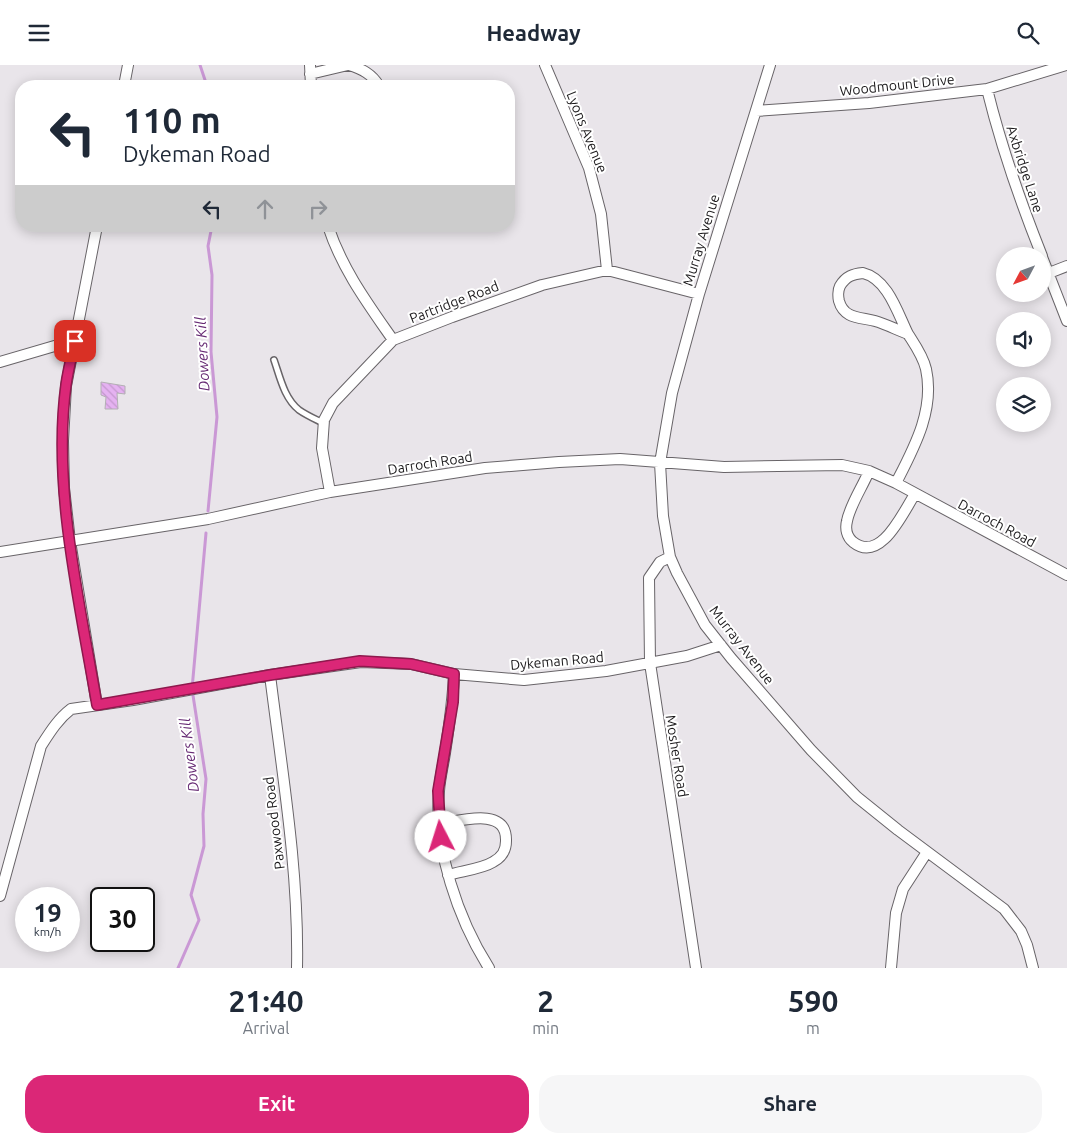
<!DOCTYPE html>
<style>
:root{--surface:#fff;--page:#f6f6f7;--text:#1f2937;--muted:#747a83;--accent:#db2777}
body{margin:0;font-family:Ubuntu,sans-serif;background:var(--page);color:var(--text);height:100vh;display:flex;flex-direction:column;font-size:19px;white-space:nowrap}
*{box-sizing:border-box;margin:0}
p{font-size:16px;color:var(--muted)}
.icon{flex:none;width:28px;height:28px;fill:none;stroke:currentColor;stroke-width:2;stroke-linecap:round;stroke-linejoin:round}
.map{position:relative;height:903px;overflow:hidden}
.sheet{display:flex;flex-direction:column;background:var(--surface);flex:1}
.sheet>*{flex:none}
.banner{position:absolute;left:15px;top:15px;width:500px;height:152px;border-radius:20px;box-shadow:0 2px 12px #0003;background:#fff;color:var(--text);overflow:hidden}
.needle{width:32px;rotate:229deg}
.buttons{position:absolute;left:996px;top:182px;display:grid;gap:10px}
.buttons a{display:grid;place-items:center;width:55px;height:55px;border-radius:50%;background:var(--surface);box-shadow:0 2px 12px #0003;font-size:25px}
.speed{position:absolute;left:15px;top:822px;display:flex;gap:10px;font-size:25px;font-weight:700;text-align:center}
.speed>*{display:grid;place-content:center;width:65px;height:65px;border-radius:50%;background:var(--surface);box-shadow:0 2px 12px #0003;line-height:1}
.speed small{font-size:12px;font-weight:400}
.speed .limit{border:2px solid #111;border-radius:8px;background:#fff;color:#111}
.pin{position:absolute;display:grid;place-items:center;width:42px;height:42px;color:#fff;margin:-21px;border-radius:10px;box-shadow:0 2px 8px #0006}
.me{position:absolute;width:55px;margin:-28px;rotate:355deg;stroke-linejoin:round;filter:drop-shadow(0 0 4px #0008)}
.turn{display:flex;align-items:center;gap:18px;height:105px;padding:0 25px;font-size:22px}
.turn .icon{width:65px;height:65px;stroke-width:2.5}
.turn b{display:block;font-size:35px;line-height:42px}
.lanes{display:flex;align-items:center;height:48px;padding:0 25px;background:#0003;justify-content:center;gap:25px;direction:ltr}
.lanes .off{opacity:.35}
.eta{display:flex;justify-content:space-evenly;align-items:center;height:85px;text-align:center}
.eta b{font-size:30px;font-weight:700;line-height:35px}
.button{display:flex;gap:10px;margin-top:auto;padding:10px 25px}
.button a{flex:1;height:58px;border-radius:20px;background:var(--accent);color:#fff;font-size:20px;font-weight:700;line-height:58px;text-align:center}
.button a+a{background:var(--page);color:var(--text)}
header{display:flex;justify-content:space-between;align-items:center;height:65px;padding:0 25px;background:var(--surface);font-size:22px;font-weight:700}
.map>svg:first-child{display:block}
</style>
<header><svg class="icon" aria-label="menu" viewBox="0 0 24 24"><path d="M4 6h16M4 12h16M4 18h16"/></svg>Headway<svg class="icon" aria-label="search" viewBox="0 0 24 24"><circle cx="10" cy="10" r="6"/><path d="M15 15l6 6"/></svg></header>
<div class="map">
<svg width="1067" height="903" viewBox="0 0 1067 903">
<defs>
<pattern id="building-back-hatch" width="6" height="6" patternUnits="userSpaceOnUse" patternTransform="scale(1.25)"><rect width="6" height="6" fill="#e5b2f1"/><path d="M-1 5l2 2M0 0l6 6M5-1l2 2" fill="none" stroke="#c498ce"/></pattern>
</defs>
<rect width="100%" height="100%" fill="#e9e5ea"/>
<g fill="none" stroke-linecap="round" stroke-linejoin="round">
<path stroke="#ca98d5" stroke-width="3" d="M200,0l7,21
M208,446l9,-94 -6,-65 1,-77 -4,-29 4,-20
M178,903l21,-48 -8,-25 13,-49 -1,-32 3,-35 -14,-90 14,-156"/>
</g>
<path fill="url(#building-back-hatch)" stroke="#b3afb4" d="M101,317l24,4v8l-8,-1 1,16h-13l1,-12 -5,-2z"/>
<g fill="none" stroke-linecap="round" stroke-linejoin="round">
<g stroke="#686468" stroke-width="8">
<path id="service" d="M274,295c6,17 10,38 25,50 7,5 16,9 24,13"/>
</g>
<g stroke="#686468" stroke-width="12">
<path id="minor" d="M310,0l1,21
M349,0c13,4 23,9 30,21
M545,0l44,103 12,46 6,56
M770,0l-71,229 -27,99 -12,70 3,53 7,41 7,16 28,52 26,33 80,92 46,47 41,33 106,79 17,22 6,14 6,23
M310,9l38,-9
M124,21l4,-21
M987,24c14,57 33,112 55,167
M756,46l113,-8 118,-14 79,-24
M97,161l-31,160 -3,55 1,47 6,53 27,164
M328,161c14,43 40,78 65,114
M1042,192l25,64
M863,208c25,6 35,41 45,61 -11,-4 -22,-10 -33,-13 -15,-4 -31,-2 -36,-20 -1,-4 -1,-11 1,-15 6,-10 13,-12 23,-13z
M1049,208l18,-7
M0,297l75,-22
M869,406c-6,15 -19,34 -22,50 -2,8 0,16 6,21 28,22 50,-30 62,-48
M896,418c18,-35 39,-73 30,-114 -3,-13 -11,-24 -18,-35
M330,427l-8,-44 2,-28 9,-17 60,-63 59,-23 90,-32 65,-15 92,24
M0,487l208,-33 122,-27 155,-24 74,-6 61,-3 104,8 118,-2 27,6 27,12 171,92
M670,492l-10,5 -11,16 1,85 46,305
M454,609c-1,27 -5,53 -9,79 -2,13 -5,25 -6,38 -5,58 19,128 50,177
M270,610c12,97 29,195 27,293
M439,759c21,-3 68,-18 67,17 0,10 -4,16 -13,21 -11,7 -32,9 -45,13
M0,831l41,-150c9,-14 17,-27 30,-37l62,-9 137,-25 91,-13 50,2 43,10 70,6 82,-9 81,-15 34,-11
M891,903l5,-55 7,-24 24,-37"/>
</g>
<use href="#service" stroke="#fff" stroke-width="5"/>
<use href="#minor" stroke="#fff" stroke-width="10"/>
</g>
<g fill="none" stroke-linecap="round" stroke-linejoin="round">
<g stroke="#8e194d" stroke-width="12">
<path id="route" d="M75,276c-3,14 -7,29 -9,44 -14,102 14,219 31,320l173,-30 90,-14 51,3 43,10 -1,28 -15,89 3,46"/>
</g>
<use href="#route" stroke="#db2777" stroke-width="9"/>
</g>
<g text-anchor="middle" dominant-baseline="central" stroke-width="4" stroke-linejoin="round" paint-order="stroke">
<g font-size="14" fill="#1c1a1c" stroke="#fff">
<text transform="translate(897 20) rotate(-6)">Woodmount Drive</text>
<text transform="translate(587 67) rotate(68)">Lyons Avenue</text>
<text transform="translate(1025 104) rotate(72)">Axbridge Lane</text>
<text transform="translate(701 175) rotate(-73)">Murray Avenue</text>
<text transform="translate(454 237) rotate(-21)">Partridge Road</text>
<text transform="translate(430 398) rotate(-9)">Darroch Road</text>
<text transform="translate(997 458) rotate(28)">Darroch Road</text>
<text transform="translate(742 580) rotate(52)">Murray Avenue</text>
<text transform="translate(557 596) rotate(-5)">Dykeman Road</text>
<text transform="translate(677 691) rotate(81)">Mosher Road</text>
<text transform="translate(274 758) rotate(-97)">Paxwood Road</text>
</g>
<g font-size="15" font-style="italic" fill="#672b74" stroke="#fff">
<text transform="translate(202 289) rotate(-93)">Dowers Kill</text>
<text transform="translate(189 690) rotate(-97)">Dowers Kill</text>
</g>
</g>
</svg>
<div class="buttons">
<a><svg class="needle" viewBox="-14 -14 28 28"><path d="M0-13l5 13h-10z" fill="#e53935"/><path d="M0 13l5-13h-10z" fill="#747a83"/></svg></a>
<a><svg class="icon" aria-label="sound" viewBox="0 0 24 24"><path d="M4 9h4l5-4v14l-5-4H4zM17 9q2 3 0 6"/></svg></a>
<a><svg class="icon" aria-label="layers" viewBox="0 0 24 24"><path d="M12 4l9 5-9 5-9-5zM3 14l9 5 9-5"/></svg></a>
</div>
<div class="speed"><div>19<small>km/h</small></div><div class="limit">30</div></div>
<div class="pin" style="left:75px;top:276px;background:#d93025"><svg class="icon" aria-label="arrive" viewBox="0 0 24 24"><path d="M6 21V4h12l-3 4 3 4H6"/></svg></div>
<svg class="me" style="left:441px;top:772px" viewBox="-20 -20 40 40"><circle r="19" fill="#fff"/><path d="M0-13L10 11 0 6-10 11z" fill="#db2777"/></svg>
<div class="banner">
<div class="turn"><svg class="icon" aria-label="left" viewBox="0 0 24 24"><path d="M17 20v-9H6M10 6l-5 5 5 5"/></svg><div><b>110 m</b>Dykeman Road</div></div>
<div class="lanes"><svg class="icon" aria-label="left" viewBox="0 0 24 24"><path d="M17 20v-9H6M10 6l-5 5 5 5"/></svg><svg class="icon off" aria-label="ahead" viewBox="0 0 24 24"><path d="M12 20V5M6 11l6-6 6 6"/></svg><svg class="icon off" aria-label="right" viewBox="0 0 24 24"><path d="M7 20v-9h11M14 6l5 5-5 5"/></svg></div>
</div>
</div>
<section class="sheet">
<div class="eta">
<div><b>21:40</b><p>Arrival</p></div>
<div><b>2</b><p>min</p></div>
<div><b>590</b><p>m</p></div>
</div>
<div class="button"><a>Exit</a><a>Share</a></div>
</section>
